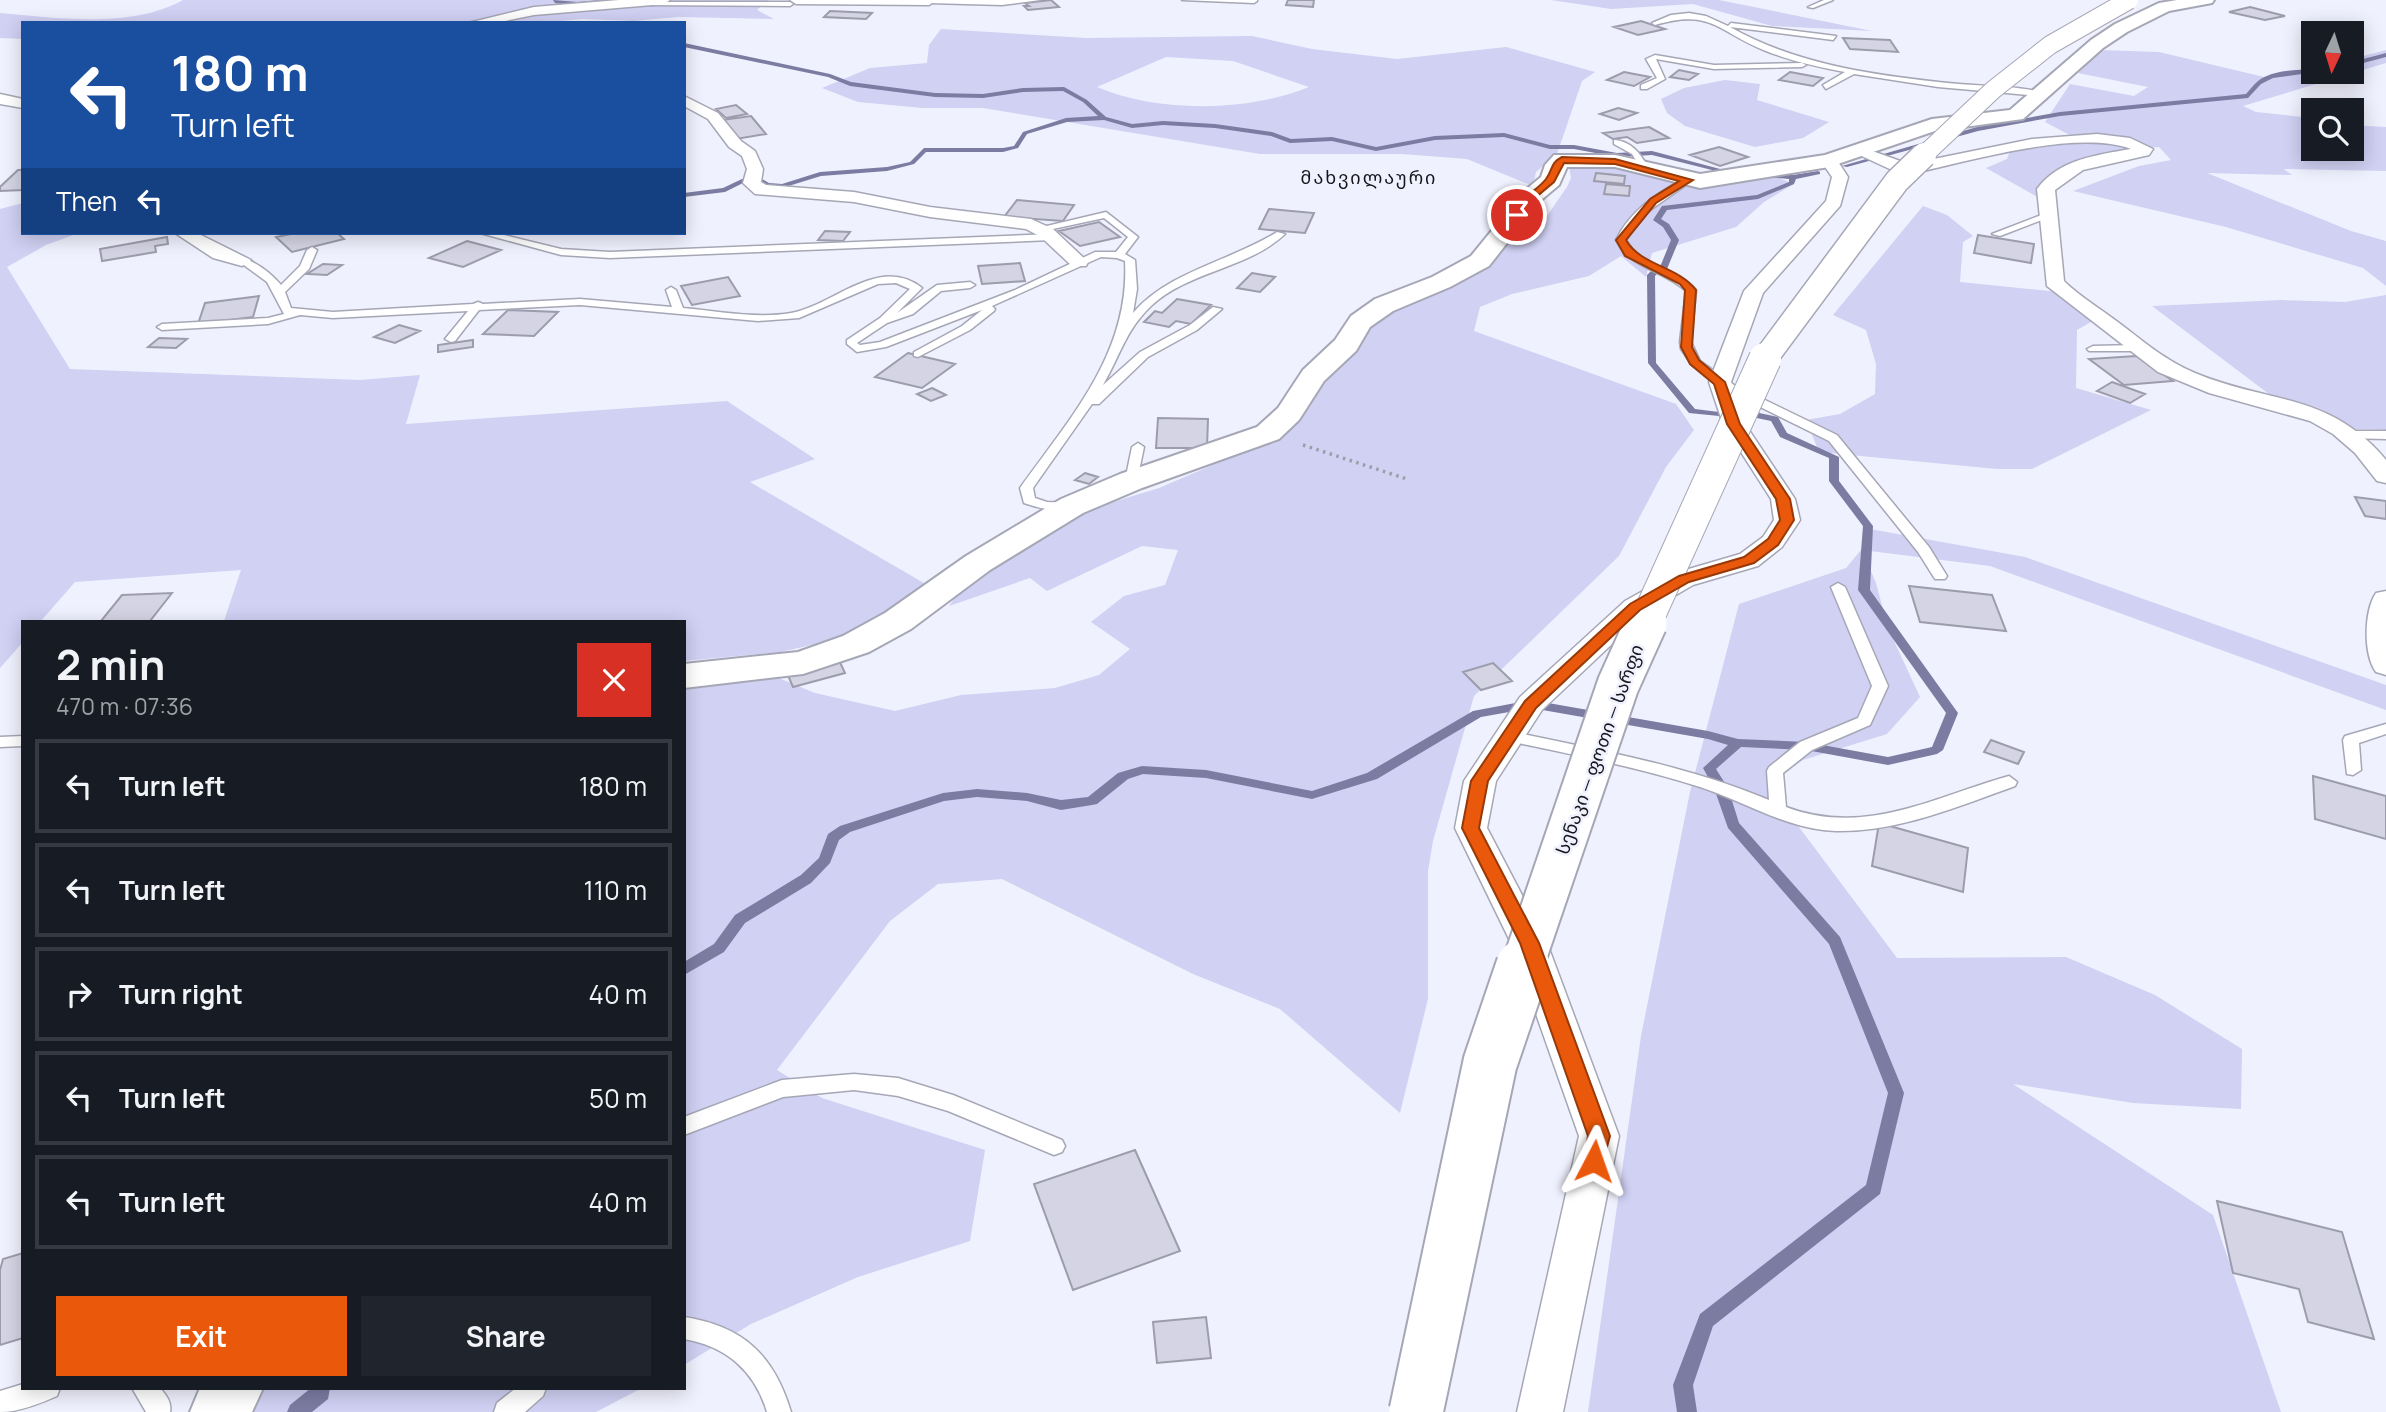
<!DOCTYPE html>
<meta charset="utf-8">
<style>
:root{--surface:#171b24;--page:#20242c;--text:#f1f3f6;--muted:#9ea1a6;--line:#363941;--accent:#ea580c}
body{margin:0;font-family:Manrope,"Noto Sans Georgian",sans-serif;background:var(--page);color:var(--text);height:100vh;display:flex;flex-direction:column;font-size:26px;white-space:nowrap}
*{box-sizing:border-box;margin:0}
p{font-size:23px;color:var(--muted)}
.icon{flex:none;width:38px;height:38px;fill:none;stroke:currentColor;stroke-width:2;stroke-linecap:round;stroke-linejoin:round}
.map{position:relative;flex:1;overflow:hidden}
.side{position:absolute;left:21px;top:620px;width:665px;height:770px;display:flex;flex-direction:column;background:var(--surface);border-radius:0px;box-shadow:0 4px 18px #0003}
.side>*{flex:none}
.hud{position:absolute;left:21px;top:21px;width:665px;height:214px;border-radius:0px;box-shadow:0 4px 18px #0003;background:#1a4fa0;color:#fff;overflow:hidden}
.needle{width:46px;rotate:184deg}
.fabs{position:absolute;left:2301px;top:21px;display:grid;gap:14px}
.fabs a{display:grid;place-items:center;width:63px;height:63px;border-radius:0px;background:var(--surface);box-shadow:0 4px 18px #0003;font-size:35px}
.pin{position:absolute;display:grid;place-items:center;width:60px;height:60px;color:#fff;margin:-30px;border:4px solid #fff;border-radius:50%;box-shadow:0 2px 7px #0007}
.me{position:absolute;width:77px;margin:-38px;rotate:4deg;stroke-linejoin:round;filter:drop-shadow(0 0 5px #0008)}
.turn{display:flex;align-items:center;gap:24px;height:147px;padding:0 35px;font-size:32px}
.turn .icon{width:91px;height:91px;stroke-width:2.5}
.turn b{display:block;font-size:49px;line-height:60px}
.then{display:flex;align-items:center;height:66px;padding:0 35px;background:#0003;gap:14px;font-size:26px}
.round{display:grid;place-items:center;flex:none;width:74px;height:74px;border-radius:0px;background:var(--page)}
.headline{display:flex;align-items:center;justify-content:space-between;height:119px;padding:0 35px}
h1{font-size:42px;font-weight:700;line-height:52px}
.primary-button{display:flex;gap:14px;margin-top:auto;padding:14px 35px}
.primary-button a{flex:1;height:80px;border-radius:0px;background:var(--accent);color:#fff;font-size:28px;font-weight:700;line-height:80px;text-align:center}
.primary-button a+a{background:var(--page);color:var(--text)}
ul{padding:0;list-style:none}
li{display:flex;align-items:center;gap:21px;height:94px;margin:0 14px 10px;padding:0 21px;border:4px solid var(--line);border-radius:0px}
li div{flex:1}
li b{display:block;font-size:26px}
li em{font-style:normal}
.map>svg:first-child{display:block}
</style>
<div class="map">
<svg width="2386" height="1412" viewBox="0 0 2386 1412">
<rect width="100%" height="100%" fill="#f0f1fe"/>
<path fill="#d0d1f3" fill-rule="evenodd" d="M183,0h586l-12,10 17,9 -96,-2 -44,4 -52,-2 -45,4h-514v16l-23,-1v-25c58,5 131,16 183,-13z
M1551,0h168l153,31 -100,-5 -79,-22 -82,5z
M941,29l145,9 166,-2 60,13 85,10 109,-12 89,25 -13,9 -25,73 -21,18 -3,14 -66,-27 -65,-5h-142l-277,-46h-60l-65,-6 -36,-14 48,-20 57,-5 2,-18zM1166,57l67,4 76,26c-61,25 -151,26 -212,0z
M2101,50l58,2 105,25 49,-7 39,2v-13l34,-9v13l-143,43 13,6 57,6 1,31h38v-24l34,2v44l-102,-2 8,6 -85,-2 144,58 35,10v45l-23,-18 -137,-41 -153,-36 66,-25 32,-6 -12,-13c-48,1 -82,24 -118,52l-55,-31 21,-9 7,-18h67l-36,-19 25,-38 64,12 14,-9 -70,-14z
M1725,80l35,4 -3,16 72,22 -26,16 -48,9 -70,-21 -18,-13 -6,-14 23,-11z
M1605,161l83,19 73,-9 33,13 -30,18 -28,25 -84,26 -6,24 -25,-21 -32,20 -77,18 -32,13 -6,24 202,73 18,26 -28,37 -47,89 -145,140 -41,145 -5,30v128l-28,114 -120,-104 -87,-35 -191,-95 -64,5 -48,37 -113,149 45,28 163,52 -15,91 -112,36 -107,47 -67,41v-677h18l62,-16 51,21 80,18 66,-16 94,-7 44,-13 31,-26 -39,-27 33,-26 41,-11 13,-35 -36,-4 -95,45 -17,-13 -81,28 27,-38 65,-44 118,-36 121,-52 32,-34 8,-28 57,-75 142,-62 25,-17 23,-33 4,-9 -2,-12z
M23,203v30h56l-33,12 -39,22 63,102 290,11 60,-5 -14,49 321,-23 88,58 -65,23 179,104 -92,53 -56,13 -97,9v-40h-460l17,-51 -166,12 -34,39h-18v21l-23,26v-459z
M1923,206l24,9 26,21 -10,6 -3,40 119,12 24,21 -26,15 -1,58 75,22 -119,59h-35l-178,-17 -13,-32 34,-6 35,-20 1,-30 -10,-34 -33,-15z
M2386,295v135l-30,-1 -36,-20 -47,-12 -121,-91 129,-6 64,2z
M1870,529l155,28 361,128v25l-396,-144 -128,-16 14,33 12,45 32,69 -33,37 -84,26 -19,14 -1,22 13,27 101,135 169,-1 89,38 87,54 -1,60 -108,-6 -120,-19 200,131 68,197h-693l53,-376 49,-244 49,-188 107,-36 15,-18z
M236,1388h406l-46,24h-373z"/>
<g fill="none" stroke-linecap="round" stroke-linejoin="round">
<path fill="#7c7ca2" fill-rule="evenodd" d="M553,0l25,2 24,-2 -24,6 -23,-3z
M684,43l146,31 21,8 84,11 48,1 40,-6 41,-1 23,13 19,17 26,7 31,-3 52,3 57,8 19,7 41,-2 44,10 59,-11 69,-3 46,12h24l43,8 35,-2 87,23 -3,2 -84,-21 -35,2 -43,-8h-24l-46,-12 -69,3 -59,11 -44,-10 -42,2 -19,-7 -56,-8 -52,-3 -31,3 -28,-8 -37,2 -40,12 -9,14 -15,4h-77l-12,12 -27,7 -66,5 -39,12 -15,-1 -7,-4h-17l-18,9 -41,5v-4l39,-5 19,-9h20l7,4 13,1 38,-12 67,-5 23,-5 14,-14h79l11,-2 9,-14 43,-14 32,-2 -15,-14 -20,-11 -40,1 -40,6 -48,-1 -85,-11 -22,-9 -144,-30z
M2386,53v4l-34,9v-4z
M2314,69v3h2l-43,6 -12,6 -13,14 -188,18 -82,15 -131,36 -5,-1 135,-39 83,-15 186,-18c4,-4 7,-9 12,-13 14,-11 38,-11 56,-12z
M1818,171l2,1v2l-24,5 -2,5 -36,15 -91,11 -6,9 8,5 10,16 -12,29 -7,-2 11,-27 -8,-13 -10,-7 9,-14 95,-11 32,-13v-3l-34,-3 -1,-1 3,-2 36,2z
M1652,270l7,2 -4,4 1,87 39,46 24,3v4l-30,-3 -41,-50 -1,-88z
M1750,411l28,6 9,16 52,24v24l34,45 -3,64 88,123 -15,37 -6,4 -49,11 -82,-15 -65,-3 -25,22 12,19 11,35 101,114 64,156 -24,101 -167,132 -20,59 4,27h-20l-4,-27 27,-71 166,-129 22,-92 -59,-149 -101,-116 -14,-40 -11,-20 25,-23 -20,-6 -177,-31 -50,9 -104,62 -65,20 -106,-21 -63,-4 -15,5 -31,25 -5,1 -31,5 -34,-9 -50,-4 -33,4 -94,31 -11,8 -9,23 -19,20 -66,40 -21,29 -40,23v-13l30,-18 21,-29 66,-40 18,-17 9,-24 12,-8 103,-33 34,-4 50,4 34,7 27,-3 30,-24 24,-7 64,4 106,21 55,-18 106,-62 58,-11 177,31 30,8 68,3 82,15 44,-10 14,-34 -88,-123 5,-64 -34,-45v-23l-49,-21 -9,-16 -24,-5v-4z
M311,1388h19l-2,11 -16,13h-25l3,-7z"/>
</g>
<path fill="#d4d4e4" stroke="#9c9cac" stroke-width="2" d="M1051,0l8,7 -31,3 -4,-4h5l-4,-3z
M1288,0h26l-1,7 -27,-2z
M2250,7l35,9 -20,4 -36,-8z
M830,11l42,2 -6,6 -42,-2z
M1641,21l24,8 -27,6 -24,-8z
M1843,38l47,2 8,12 -48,-3z
M1679,70l19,4 -9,6 -19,-3z
M1624,72l26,5 -16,9 -27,-6z
M1790,72l33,6 -10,8 -34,-6z
M736,105l11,9 -21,4 -10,-9z
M1618,108l19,5 -18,7 -19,-6z
M751,116l15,18 -30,5 -14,-19z
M1649,127l20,11 -32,5 -10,-6 -14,2 -10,-6z
M1719,147l29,10 -28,9 -30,-11z
M18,170h5v20l-23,1v-4z
M1596,173l29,3 -1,8 -30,-3z
M1606,184l24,2 -1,10 -25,-2z
M1017,200l57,5 -11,16 -59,-4z
M1269,209l45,4 -9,20 -46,-4z
M1099,222l21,15 -40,9 -21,-15z
M825,231l25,1 -7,9 -25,-1z
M296,233h41l7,6 -52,13 -16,-15z
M1978,235l56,9 -3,19 -57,-10z
M167,237l1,7 -13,2 1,6 -54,9 -2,-12z
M467,241l34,9 -38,17 -34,-9z
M1020,263l5,18 -43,3 -4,-18z
M323,264l19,1 -15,10 -20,-1z
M1252,273l23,4 -15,15 -23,-4z
M728,277l12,19 -48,9 -11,-19z
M259,296l-6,21 -55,7 7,-21z
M1177,299l34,6 -20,19 -15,-3 -7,6 -25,-5 11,-11 7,2z
M508,310l50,2 -24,24 -51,-2z
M399,325l21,6 -25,12 -21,-6z
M159,338l28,1 -11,9 -28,-1z
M473,340v7l-35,5v-7z
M908,353l47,11 -33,24 -47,-11z
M2136,356l37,25 -49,4 -35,-26z
M2112,382l33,12 -15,9 -33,-12z
M932,388l14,7 -15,6 -14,-7z
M1158,418l50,1 -1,29h-51z
M1085,473l13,4 -9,7 -14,-4z
M2355,497l31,4v18l-21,-3z
M1909,586l83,9 14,36 -86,-9z
M172,593l-22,28h-49l21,-26z
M838,658l7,15 -52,14 -7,-16z
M1493,663l19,18 -31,9 -18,-18z
M1991,740l33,12 -6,12 -34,-12z
M2313,776l73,20v43l-71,-20z
M1879,823l89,25 -5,44 -91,-26z
M1135,1150l45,101 -107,39 -39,-106z
M2217,1201l125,31 32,107 -66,-17 -9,-33 -66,-16z
M23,1253v85l-23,7v-75l3,-11z
M1206,1317l5,41 -54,5 -4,-41z"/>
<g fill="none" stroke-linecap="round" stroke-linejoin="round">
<g stroke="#a6a7b6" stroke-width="3">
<path id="lane" d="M926,0h114l-38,5 -73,-2z
M1182,0h75v1l-3,2z
M1824,0h9l-20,8 -5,-1z
M646,2h144l3,2 -3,2 -146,-1z
M1689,13l17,3 22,10 3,-3 105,13 -3,4 -103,-13c69,39 150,49 229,57 19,2 71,2 85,10l-4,2 -102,-9 -84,-13 -28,15 -3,-4 22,-13c-26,-5 -54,-11 -79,-21 -49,-19 -53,-43 -111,-26l-3,-2 19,-8z
M1655,55l59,10 88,-2 4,2 -4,2 -88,2 -58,-10 9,20 -18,10h-6v-4l16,-7 -11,-19z
M1614,140c17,1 26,13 34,27l-1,2h-6l-9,-15 -18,-10z
M1685,178l8,2 -50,35 -17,25c15,27 50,28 70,50l-5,52 9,19 34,24 103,50 92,112 18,29 -2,3h-10l-17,-27 -89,-111 -103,-51 -34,-25 -11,-16 -1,-7 6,-51c-23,-21 -55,-22 -70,-51 14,-29 41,-47 69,-62z
M1106,212l32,25 -13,17 10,6 2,29 -4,24c36,-42 98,-52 144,-81l8,2c-37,35 -97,37 -134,72 -26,25 -31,50 -48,79l37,-33 50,-27 23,-18 9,2 -25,21 -49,27 -49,47h-7l-59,84 2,10 12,4 28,1v6c-18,3 -34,0 -51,-6l-4,-15c50,-70 110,-135 105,-227l-8,-3 -16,-1 -109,49 3,3 -1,2 -24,19 -52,27 -4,-1v-4l48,-26 20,-16 -96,37 -29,5 -10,-8v-4l33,-22 30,-29 -14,-6 -18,1 -79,34 -41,3 -178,-16 -101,5 -24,31 -4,1 -6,-3 23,-28 -135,7 -33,-3 -32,9 -106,6 -5,-3 5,-3 106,-6 16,-4 -17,-32 -30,-22 5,-3c15,6 29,16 39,28l19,-19 7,-16 5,-3 5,3 -8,19 -24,23 6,16 42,4 140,-8 5,-2 5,2 97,-5 92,8 -6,-17 5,-3 5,3 7,18c35,3 73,11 108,5 42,-7 88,-59 131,-25l-25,25 40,-28 33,-3 5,3 -5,3 -29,3 -28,23 -26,9 -30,20 3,2 20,-3 135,-52 80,-38h21l12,-15 -24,-19 -65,14 -5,-3z
M2044,214l8,2 -52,20 -8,-2z
M480,233h16l65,16 49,3 442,-18 5,3 -5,3 -442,18 -49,-3z
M2093,346l43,-1 6,3 -6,3h-47l-2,-2z
M2349,431h37v8l-41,-1 -2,-3z
M1138,443l6,4 -7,34 -6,4 -6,-4 7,-34z
M1838,583l7,4 43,99 -18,39 -58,25 -29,23 3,34c79,30 148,-10 223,-31l8,6 -2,4c-58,21 -117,46 -179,45 -48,-1 -92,-30 -136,-44 -62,-20 -127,-32 -191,-46l-8,-5 8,-5c88,19 177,34 260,69l-2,-29 2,-4 31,-25 58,-24 14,-32 -41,-99z
M2386,724v10l-27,9 2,27 -8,5 -6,-1 -4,-34 2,-4z
M23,736v10l-23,1v-10z
M854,1074l44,4 55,17 109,45 3,6 -3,6 -8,3 -106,-44 -50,-15 -44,-6 -71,7 -99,38v-18l98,-37z
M684,1317c59,9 90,38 107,95h-24c-12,-41 -41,-66 -83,-73z
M23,1384v4h37l-3,8c-18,8 -38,16 -57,16v-21z
M132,1388h28c6,7 12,14 10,24h-24z
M516,1388h30l-3,8 -18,16h-31l3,-9z"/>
</g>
<g stroke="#a6a7b6" stroke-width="3">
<path id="street" d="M619,0h51l-6,4 -130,11 -39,8h-27l66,-16z
M790,0h145v1l-6,4 -133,-1z
M0,94l23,5v9l-23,-4z
M684,96l34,17 23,28 14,10 8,18 -2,13 5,3 88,7 76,15 101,12 22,10 35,33 -2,4h-14l-31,-29 -15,-8 -96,-12 -76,-15 -99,-8 -12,-11 4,-14 -5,-13 -13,-9 -21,-28 -24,-13z
M2097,134l33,4 23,11 -4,6 -66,15 -28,20 9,91c15,15 34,26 51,39 26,19 50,41 80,53 74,31 134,19 191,87v23l-9,-2 -22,-28 -22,-19 -23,-13 -101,-28 -51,-21 -111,-86 -10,-97c22,-30 60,-34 94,-40 -54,-20 -161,12 -217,24l-20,-2 -41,-19 8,-5 42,15 11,1 118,-24z
M1829,156l6,1 13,20 -8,29 -77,87 -32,89 14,42 50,75 5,21 -18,27 -24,19 -65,19 -48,28 -103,97 -46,71 -9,47 60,115 72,193 -56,276h-46l62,-276 -68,-193 -56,-115 9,-47 56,-84 105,-96 50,-28 65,-19 23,-17 11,-17 -3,-21 -48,-75 -14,-42 35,-91 82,-90 6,-24 -11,-16z
M175,233h22l54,27 -9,6 -29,-8z
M2386,591v84l-10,-3c-13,-18 -12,-61 0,-79z"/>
</g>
<g stroke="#a6a7b6" stroke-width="4">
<path id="secondary" d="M2177,0h37l-2,3 -43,8 -42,21 -24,16 -80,71 -88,12 -106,36 -129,21 -85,-21h-48l-8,18 -19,16 -51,65 -39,21 -57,24 -23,16 -14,24 -32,30 -25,39 -20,19 -137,49 -59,25 -93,57 -79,59 -42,23 -66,22 -119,14v-24l114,-12 45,-16 42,-23 81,-57 95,-57 59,-25 137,-47 21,-19 25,-38 32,-30 16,-24 24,-17 57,-22 39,-21 53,-65 17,-14 4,-12 9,-10h61l85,19 125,-19 107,-36 78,-9 81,-70 24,-16 44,-21z
M200,1388h63l-11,24h-62z"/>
</g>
<path stroke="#9c9da7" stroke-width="3.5" stroke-dasharray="2.5 4.5" stroke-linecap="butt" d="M1303,445l104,34"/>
<use href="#lane" fill="#fff" fill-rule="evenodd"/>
<use href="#street" fill="#fff" fill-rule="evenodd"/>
<use href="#secondary" fill="#fff" fill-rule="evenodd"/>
<g stroke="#a6a7b6" stroke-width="20" stroke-linecap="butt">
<path id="highway-bridge-far4" d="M1922,157l71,-67 57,-45 79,-45"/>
</g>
<g stroke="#a6a7b6" stroke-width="27" stroke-linecap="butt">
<path id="highway-bridge-far3" d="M1764,360l133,-179 27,-26"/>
</g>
<g stroke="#a6a7b6" stroke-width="34" stroke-linecap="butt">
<path id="highway-bridge-far2" d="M1645,624l120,-265"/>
</g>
<g stroke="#a6a7b6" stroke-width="45" stroke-linecap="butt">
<path id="highway-bridge-far1" d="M1522,967l96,-282 28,-62"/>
</g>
<g stroke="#a6a7b6" stroke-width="57" stroke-linecap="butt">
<path id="highway-bridge" d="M1416,1412l74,-349 33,-97"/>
</g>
<use href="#highway-bridge-far4" stroke="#fff" stroke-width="18"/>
<use href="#highway-bridge-far3" stroke="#fff" stroke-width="24"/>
<use href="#highway-bridge-far2" stroke="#fff" stroke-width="32"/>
<use href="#highway-bridge-far1" stroke="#fff" stroke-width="41"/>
<use href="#highway-bridge" stroke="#fff" stroke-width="53"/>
</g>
<path fill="#ea580c" stroke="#983908" stroke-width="2" d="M1562,157l53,2 78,21 -37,23 -30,37c15,26 52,26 70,50l-4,57 7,13 26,22 15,42 50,75 4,21 -16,25 -24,18 -65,19 -49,28 -104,98 -48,73 -9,47 60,115 71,193 -9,32 -7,3 -8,-3 -3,-7 5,-25 -68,-193 -58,-115 9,-47 54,-80 105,-97 49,-28 65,-19 24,-18 12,-19 -4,-21 -49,-75 -13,-40 -24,-20 -9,-17 4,-57 -5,-6 -55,-28 -9,-16 34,-41 29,-18 -64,-17 -51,-1 -10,19 -19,16 -15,19h-6c1,-17 22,-25 32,-38 7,-9 4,-16 16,-22z"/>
<g text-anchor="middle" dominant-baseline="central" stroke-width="5" stroke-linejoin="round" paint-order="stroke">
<g font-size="18" letter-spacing="2" fill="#141419" stroke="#f0f1fe">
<text x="1369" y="177">მახვილაური</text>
</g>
<g font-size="18" fill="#141419" stroke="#f0f1fe">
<text transform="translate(1599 749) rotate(-70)">სენაკი — ფოთი — სარფი</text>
</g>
</g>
</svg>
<div class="fabs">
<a><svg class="needle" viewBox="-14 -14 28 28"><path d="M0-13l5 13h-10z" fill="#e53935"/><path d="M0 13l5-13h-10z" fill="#9ea1a6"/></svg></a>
<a><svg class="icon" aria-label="search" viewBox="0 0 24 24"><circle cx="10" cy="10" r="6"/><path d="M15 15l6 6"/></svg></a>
</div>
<div class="pin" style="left:1517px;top:215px;background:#d93025"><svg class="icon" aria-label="arrive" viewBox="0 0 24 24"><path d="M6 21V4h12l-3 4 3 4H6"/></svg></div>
<svg class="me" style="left:1594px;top:1161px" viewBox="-20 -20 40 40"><path d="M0-17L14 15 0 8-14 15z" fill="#ea580c" stroke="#fff" stroke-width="4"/></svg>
<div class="hud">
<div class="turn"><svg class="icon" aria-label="left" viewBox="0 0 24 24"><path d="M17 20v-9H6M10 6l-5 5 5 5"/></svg><div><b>180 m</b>Turn left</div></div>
<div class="then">Then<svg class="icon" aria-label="left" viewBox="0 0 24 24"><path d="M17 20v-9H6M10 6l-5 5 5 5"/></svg></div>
</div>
<section class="side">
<div class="headline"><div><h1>2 min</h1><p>470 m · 07:36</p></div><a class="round" style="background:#d93025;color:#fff"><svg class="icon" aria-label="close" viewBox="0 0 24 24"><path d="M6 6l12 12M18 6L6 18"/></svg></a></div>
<ul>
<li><svg class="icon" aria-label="left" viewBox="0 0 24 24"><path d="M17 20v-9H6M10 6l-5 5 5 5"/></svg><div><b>Turn left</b></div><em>180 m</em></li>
<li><svg class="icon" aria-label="left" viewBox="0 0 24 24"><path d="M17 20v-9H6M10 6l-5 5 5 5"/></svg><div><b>Turn left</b></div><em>110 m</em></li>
<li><svg class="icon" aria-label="right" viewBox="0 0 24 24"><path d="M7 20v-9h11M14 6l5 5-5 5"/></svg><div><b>Turn right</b></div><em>40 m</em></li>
<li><svg class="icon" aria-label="left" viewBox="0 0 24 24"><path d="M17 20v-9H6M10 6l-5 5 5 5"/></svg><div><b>Turn left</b></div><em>50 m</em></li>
<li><svg class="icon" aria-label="left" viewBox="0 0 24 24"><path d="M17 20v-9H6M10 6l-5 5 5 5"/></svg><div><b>Turn left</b></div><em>40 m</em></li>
</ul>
<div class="primary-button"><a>Exit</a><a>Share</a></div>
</section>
</div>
